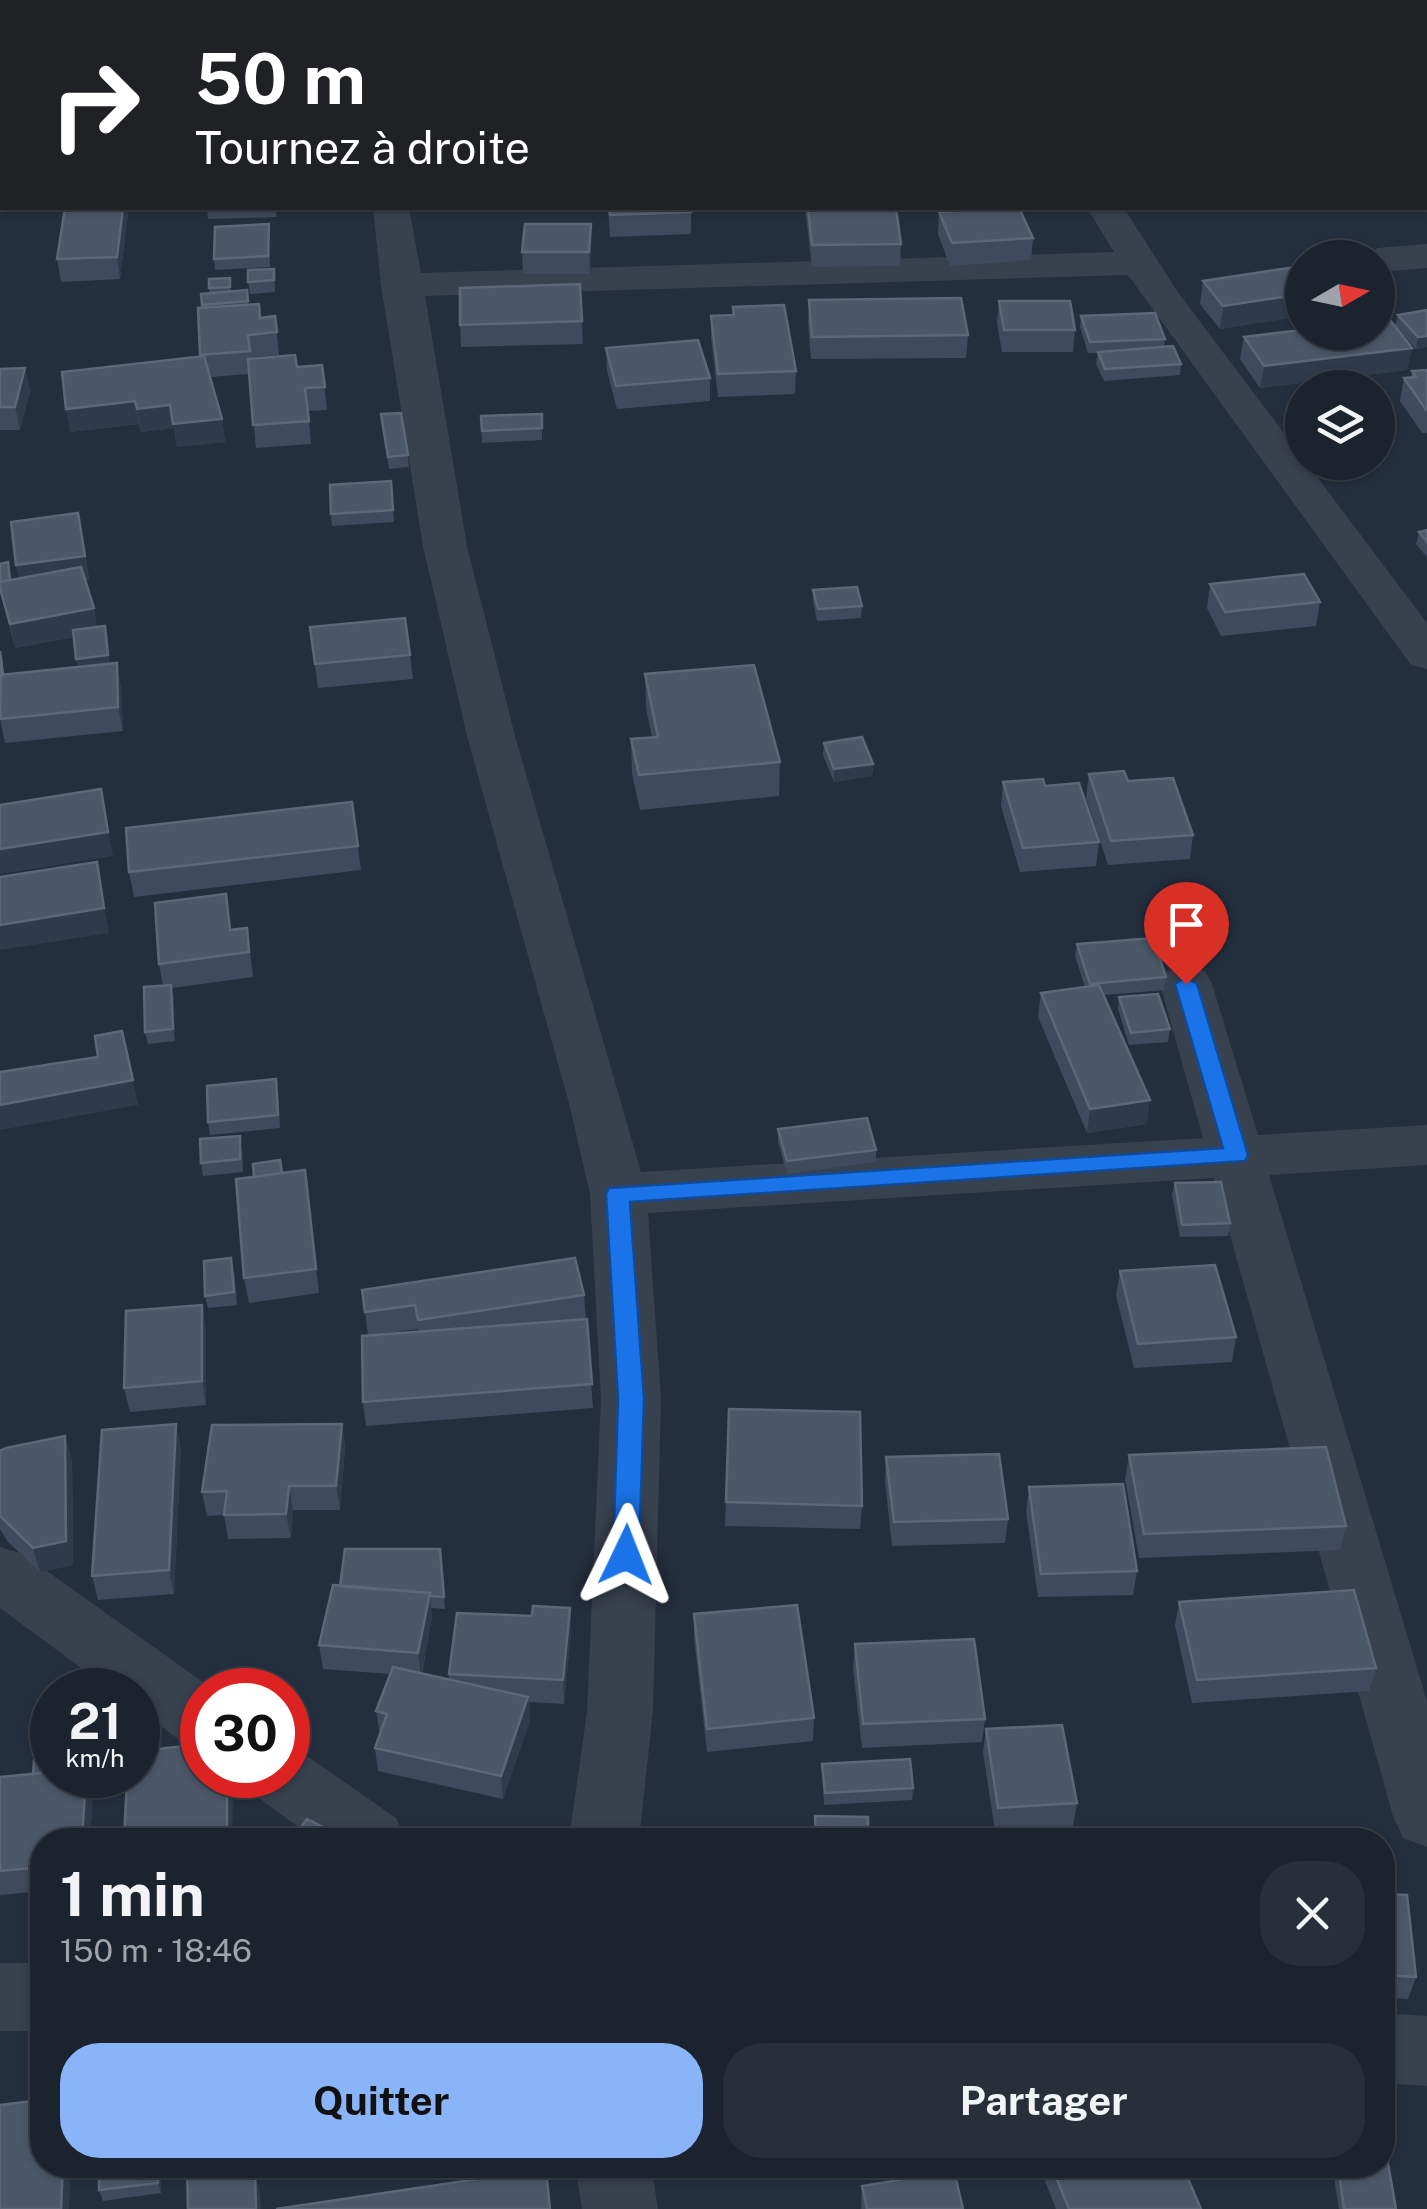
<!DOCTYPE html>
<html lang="fr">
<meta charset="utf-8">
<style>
:root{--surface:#1b232e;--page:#282f3a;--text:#f1f3f6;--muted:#a0a4aa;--line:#39404a;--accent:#8ab4f8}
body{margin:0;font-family:"Public Sans",sans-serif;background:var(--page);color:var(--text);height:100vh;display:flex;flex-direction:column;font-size:38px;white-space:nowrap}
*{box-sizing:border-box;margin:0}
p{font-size:32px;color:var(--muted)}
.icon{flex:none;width:55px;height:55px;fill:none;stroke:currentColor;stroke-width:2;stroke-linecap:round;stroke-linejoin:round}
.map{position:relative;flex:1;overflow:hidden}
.drawer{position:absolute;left:30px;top:1828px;width:1365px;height:350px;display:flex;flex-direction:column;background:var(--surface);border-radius:40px;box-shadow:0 2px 8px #0004,0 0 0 2px var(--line)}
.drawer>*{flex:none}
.banner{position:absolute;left:0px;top:0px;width:1428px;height:210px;box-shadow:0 2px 8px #0004,0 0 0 2px var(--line);background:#202124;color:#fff;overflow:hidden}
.needle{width:65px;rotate:81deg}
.buttons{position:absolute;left:1285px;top:240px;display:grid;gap:20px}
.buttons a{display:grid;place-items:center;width:110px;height:110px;border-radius:50%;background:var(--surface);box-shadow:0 2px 8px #0004,0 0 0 2px var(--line);font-size:50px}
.speed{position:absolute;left:30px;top:1668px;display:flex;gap:20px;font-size:50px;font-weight:700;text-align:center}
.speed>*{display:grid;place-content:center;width:130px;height:130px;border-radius:50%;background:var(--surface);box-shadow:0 2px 8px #0004,0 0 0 2px var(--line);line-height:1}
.speed small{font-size:25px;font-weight:400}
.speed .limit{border:15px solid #d22;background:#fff;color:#111}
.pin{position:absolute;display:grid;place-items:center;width:85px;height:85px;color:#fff;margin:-102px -42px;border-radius:50% 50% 50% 0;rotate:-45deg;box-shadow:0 0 10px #0007}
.pin .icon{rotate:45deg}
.me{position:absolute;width:110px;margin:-55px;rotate:2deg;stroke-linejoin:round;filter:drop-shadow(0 0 8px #0008)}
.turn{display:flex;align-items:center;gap:35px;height:210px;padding:0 30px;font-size:45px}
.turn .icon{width:130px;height:130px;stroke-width:2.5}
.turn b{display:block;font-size:70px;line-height:85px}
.round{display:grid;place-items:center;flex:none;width:105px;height:105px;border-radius:40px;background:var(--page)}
.headline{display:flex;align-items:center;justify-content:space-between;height:170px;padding:0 30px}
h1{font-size:60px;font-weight:700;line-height:75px}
.cta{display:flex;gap:20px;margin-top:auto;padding:20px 30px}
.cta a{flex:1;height:115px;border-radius:40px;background:var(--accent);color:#111;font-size:40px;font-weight:700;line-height:115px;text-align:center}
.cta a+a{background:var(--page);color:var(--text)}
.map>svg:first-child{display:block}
</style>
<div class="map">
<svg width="1427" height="2209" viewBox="0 0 1427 2209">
<rect width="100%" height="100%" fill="#242f3e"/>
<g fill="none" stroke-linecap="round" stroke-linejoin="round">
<path fill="#38414e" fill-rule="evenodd" d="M340,0h34v2h-33z
M729,0h34v2h-33z
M974,0h34l1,2h-33z
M1425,28h2v20h-2z
M1425,70h2v24l-2,-1z
M0,104h2v22h-2z
M373,208h36l12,65 693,-21 -27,-44h37l53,83 250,332v46l-16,-4 -283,-390 -703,21 42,250 48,190 126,436 562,-34 -43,-154 7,-13 19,-5 19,5 7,13 46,151 169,-10v40l-158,10 158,526v146l-24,-9 -10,-22 -179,-638 -566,35 13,186 -8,312 -14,129h-70l18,-129 14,-312 -11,-205 -20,-87 -103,-371 -44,-190 -42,-261z
M1427,244v24l-49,4v-14h-18l18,-10z
M0,1547l23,7 191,136h-12v58l-24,-9 -40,-30v-19h-27l-111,-82z
M288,1748l16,6 92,64 10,22h-90l-60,-44 -10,-21h42z
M0,1963h42v68h-42z
M1382,2013l45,3v70l-45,-3z
M575,2165h76l7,44h-76z"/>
</g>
<path fill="#3f4b5c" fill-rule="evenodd" d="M888,0h61v2h-59z
M1113,0h100v2h-100z
M207,208h70l-1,9 -68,2z
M430,208h151v1l-150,1z
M608,208h83v26l-81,3z
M805,208h91l5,36 -1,22 -88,1z
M939,212l94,26 -2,22 -81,6 -12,-32z
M128,213l-8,66 -59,3 -4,-23z
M269,224l1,43 -55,3 -1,-11z
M591,224l-1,50h-67l-1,-22z
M1302,266v50l-82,13 -20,-25 3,-23z
M274,269l1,23 -25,2 -2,-12z
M230,278l1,13 16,-1 1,14 12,14 15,-2 4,39 -28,2v1l46,9 25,-2 5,45 -19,1 3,33 -55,4 -7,-74 -39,3 12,42 3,23 -48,5 -3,-19 -33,4 -2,-8 -69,8 131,-76 -3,-48h4l-1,-14 8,-1v-5z
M580,284l3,60 -122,3 -1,-22z
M809,300l159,35 -2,23 -155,1 -3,-36z
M999,301l76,29 -2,22h-71l-5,-29z
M733,307l63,64 -1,23 -77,3 -7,-59v-22l21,-1z
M1427,310v37l-11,2 -21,-23 3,-11z
M1081,316l84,23 -1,8 17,17 -1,11 -76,6 -8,-17 2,-11h-10l-8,-26z
M1383,321l29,27 -5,22 -147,18 -20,-29 4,-22z
M606,348l104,30v23l-93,8 -10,-38z
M25,368l5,23 -10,39h-20v-61z
M1427,370v63h-5l-22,-32 4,-23 7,-1 1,-6z
M542,414v26l-60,3 -1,-27z
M382,426l26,29 1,12 -20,2z
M391,481l3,41 -62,4 -1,-12z
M1427,530v27l-11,-13 3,-12z
M83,536l6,44h-4l12,47 13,37 11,23 2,44 -118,12 -5,-24 2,-64 2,19 74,-7 -4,-30 -59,11 -14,-54 10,-14 8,-1 -3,-14z
M1210,584l110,18 -4,24 -95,10 -14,-28z
M813,590l49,16 -1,12 -44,3 -4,-19z
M310,627l100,28 3,24 -95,9z
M645,674l135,88 -1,34 -139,14 -8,-36 -1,-35 21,-2 -6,-29z
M824,743l49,21 -1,12 -38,6 -11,-27z
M1089,774l39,7 65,54 -3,24 -82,6 -22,-67z
M1003,782l42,4 54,56 -3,24 -76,6 -19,-66z
M352,802l9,68 -227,27 -5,-25z
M232,929l18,23 3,25 -81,11 3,53 -27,3 -3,-12 18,-47 -4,-21z
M1077,944l89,33 -2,13 -60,5 43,129 -60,9 -49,-116 3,-24 44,-6 -10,-31z
M1119,997l51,32 -2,13 -39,3 -11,-36z
M278,1092l2,36 -70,7 -2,-13z
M778,1129l98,21v12l-89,12 -9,-32z
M242,1148l1,24 -40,4 -2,-13z
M305,1170l14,123 -70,10 -5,-25 10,-101z
M1175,1183l55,40 -2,13 -48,1 -8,-42z
M234,1270l3,35 -29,3 -3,-12z
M1120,1271l116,66 -4,25 -98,6 -18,-72z
M362,1290l222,5 9,113 -227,18 -3,-24 5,-67zM418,1329v3l-36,2z
M206,1329v76l-76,7 -6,-24z
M342,1424l3,24 -5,62h-47l-2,28 -63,1 -4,-24 -17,1 -5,-24z
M181,1448l-7,146 -76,6 -6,-24z
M0,1451l72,9 1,105 -33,7 -32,-30 -8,-13z
M1129,1455l217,71 -6,24 -201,8 -14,-79z
M886,1457l122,62 -3,24 -113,3 -7,-65z
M1029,1487l108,84 -4,24 -95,2 -12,-86z
M726,1502l136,4 -2,23 -135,-3z
M440,1549l5,60 -14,-1 1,9 -10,57 27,6v-6l83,-58 38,-8 1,24 -7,72 -35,-2 1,18 -27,79 -125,-28 -3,-23 5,-14 -4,-23 14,-37 -67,-5 -4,-24 21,-59z
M1179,1602l197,66 -7,23 -177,12 -17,-78z
M694,1614l120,104 -1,23 -106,11 -13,-115z
M855,1644l130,75 -3,23 -120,6 -9,-80z
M986,1729l91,74 -4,23 -78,5 -12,-79z
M822,1764l91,24 -1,12 -88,5z
M33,1774l61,1 -4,65h-48v81v-30l-42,4v-118z
M1382,1894l34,83 -8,22 -26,-2z
M161,2165v28l-58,8 -4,-11z
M1041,2165h141l19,44h-145l-16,-41z
M1332,2165h50l14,44h-57z
M862,2186l101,23h-102z"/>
<path fill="#2f3b4b" d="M123,208h4l1,5 -8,66 -3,-22z
M591,224v22l-1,28 -1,-22z
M1302,294v22l-82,13 3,-23z
M1427,336v11l-11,2 2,-12z
M1412,348l-5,22 -147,18 4,-22z
M25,368l5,23 -10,39 -5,-23z
M135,401l4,23 -69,8 -4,-23z
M170,405l4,23 -33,4 -4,-23z
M222,419l3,23 -48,5 -4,-23z
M78,513l11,67 -68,9 -5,-24z
M94,608l4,24 -83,16 -5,-24z
M107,639l3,28 -31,4 -3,-12z
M117,663l4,24 2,44 -5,-24z
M873,764l-1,12 -38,6v-13z
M101,789l12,67 -113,18v-25z
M97,862l12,71 -109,17v-25z
M171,985l3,12 1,44 -2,-12z
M133,1080l5,25 -138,25v-25z
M1150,1100l-3,24 -60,9 3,-24z
M202,1305l4,24v76l-4,-24z
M176,1424l5,24 -7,146 -5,-24z
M342,1424l3,24 -5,62 -4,-24z
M65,1436l7,24 1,105 -33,7 -7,-24z
M289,1486l4,24 -2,28 -5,-24z
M430,1593l2,24 -11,60 -3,-24z
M570,1608l1,24 -7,72 -1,-24z
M528,1697l2,23 -27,79 -2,-23z
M196,1745l6,24 -2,28 -5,-23z
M86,1775h8l-4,65h-8z
M227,1775l6,19 -1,46h-5z
M63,2165h8l-2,44h-8z
M158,2165h3v28l-3,-10z
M241,2165h5l1,30 -6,-20z
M255,2173l5,20 1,16h-5z"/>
<path fill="#4b5868" stroke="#5c6777" stroke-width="2.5" d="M1122,0h76l1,2h-75z
M0,13h2v27h-2z
M65,208h58l-6,49 -60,2z
M609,208h82v4l-81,3z
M808,208h88l5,36 -89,1z
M1007,208h12l14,30 -81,5 -13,-31z
M269,224l-1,32 -54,3 1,-32z
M525,224h66l-2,28h-67z
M1302,266v28l-79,12 -20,-25z
M274,269v11l-26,2v-12z
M230,278v9l-21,1v-9z
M580,284l2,37 -122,4v-37z
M247,290l1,11 -46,4 -1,-11z
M961,298l7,37 -156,2 -3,-37z
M999,301h71l5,29h-71z
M259,304l1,14 15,-2 2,16 -29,3 2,16 -50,4 -2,-47z
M784,305l12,66 -78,3 -7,-58 23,-1 -1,-8z
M1427,310v26l-9,1 -20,-22z
M1155,313l10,26 -75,3 -9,-26z
M1390,320l22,28 -148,18 -20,-29 58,-7v2h76v-11z
M698,340l12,38 -94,8 -10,-38z
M1173,346l8,18 -76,5 -7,-17z
M295,355l2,12 25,-2 3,22 -20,1 4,33 -56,4 -5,-66z
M204,356l18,63 -49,5 -3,-19 -33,4 -2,-8 -69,8 -4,-37z
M25,368l-10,39h-15v-38z
M1427,370v40h-1l-22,-32 12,-1 -4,-6z
M401,413l7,42 -20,2 -7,-43z
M542,414v14l-60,3 -1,-15z
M391,481l2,29 -62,4 -1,-29z
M78,513l7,43 -69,9 -5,-43z
M1427,530v12l-8,-10z
M8,562l2,18 -10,1v-17z
M81,567l13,41 -84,16 -10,-36v-6z
M1304,574l16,28 -95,10 -15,-28z
M857,587l5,19 -44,3 -5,-19z
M405,618l5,37 -95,9 -5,-37z
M105,626l3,29 -32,4 -3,-29z
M0,651l3,24 -3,2z
M117,663l1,44 -118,12 1,-44z
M754,665l26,97 -141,13 -8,-36 27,-2 -13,-63z
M862,737l11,27 -39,5 -10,-26z
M1124,771l4,10 45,-3 20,57 -82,6 -22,-67z
M1043,779l2,7 34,-3 20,59 -76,6 -20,-66z
M101,789l7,43 -108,17v-44z
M352,802l6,44 -229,26 -3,-44z
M97,862l7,46 -104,17v-48z
M226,894l4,36 17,-2 2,24 -90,12 -4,-61z
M1153,938l13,39 -76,7 -13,-40z
M171,985l2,44 -28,3 -1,-45z
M1099,985l51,115 -60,9 -49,-116z
M1158,994l12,35 -39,4 -12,-36z
M122,1031l11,49 -133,25v-33l98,-15 -3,-21z
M276,1079l2,36 -70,7 -1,-36z
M867,1118l9,32 -89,11 -9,-32z
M240,1136v23l-39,4 -1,-24z
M280,1160l2,13 -28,4 -1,-13z
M305,1170l11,99 -72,9 -8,-99z
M1221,1182l9,41 -48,2 -7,-42z
M231,1258l3,34 -29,4 -1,-35z
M575,1258l9,37 -166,25 -3,-15 -50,7 -3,-22z
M1215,1265l21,72 -98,7 -18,-73z
M202,1305v76l-78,7 2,-77z
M587,1319l5,65 -229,18 -1,-66z
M729,1409l131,3 2,94 -136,-4z
M176,1424l-7,146 -77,6 10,-146z
M342,1424l-6,62h-47l-3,28 -62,1 3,-24 -25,1 10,-67z
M65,1436l1,105 -33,7 -33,-32v-65l6,-3z
M1326,1447l20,79 -202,8 -15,-79z
M999,1454l9,65 -114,3 -8,-65z
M1123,1484l14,87 -96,3 -12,-87z
M345,1549h95l4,48 -15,-1 1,-3 -90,-7z
M333,1585l97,8 -12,60 -99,-8z
M1354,1590l22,78 -179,12 -18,-78z
M797,1605l17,113 -107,11 -13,-115z
M533,1606l37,2 -7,72 -114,-6 8,-61 75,3z
M974,1639l11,80 -122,5 -8,-80z
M393,1667l135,30 -27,79 -126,-28 12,-34 -11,-3z
M1062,1725l15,78 -79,5 -12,-79z
M52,1745v27l-19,2 2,-27z
M196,1745l-1,29 32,1v65h-103l3,-59h10l2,-30z
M910,1759l3,29 -88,5 -3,-29z
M52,1772v3h34l-4,65h-40v27l-42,4v-94z
M815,1816l53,1v23h-52z
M307,1819l42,21h-58z
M1382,1894l25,1 9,82 -34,-2z
M42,2100v65h21l-2,44h-61v-104z
M1382,2129l14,80h-52l-6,-44h44z
M99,2165h59v18l-59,7z
M187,2165h54v10l14,-2 1,36h-68z
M1051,2165h131l19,44h-132z
M546,2169l4,40h-274z
M954,2171l9,38h-96l-5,-23z"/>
<path fill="#1a73e8" stroke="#114b97" stroke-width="2.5" d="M1186,977l11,7 51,171 -3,6 -615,41 14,197 -5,156 -13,11 -10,-4 -3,-7 5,-156 -12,-205 3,-6 614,-40 -48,-164z"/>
</svg>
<div class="buttons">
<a><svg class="needle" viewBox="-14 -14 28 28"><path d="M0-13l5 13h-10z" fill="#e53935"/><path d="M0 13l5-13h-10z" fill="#a0a4aa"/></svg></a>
<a><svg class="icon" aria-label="layers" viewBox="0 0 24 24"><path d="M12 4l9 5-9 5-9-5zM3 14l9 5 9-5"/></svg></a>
</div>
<div class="speed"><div>21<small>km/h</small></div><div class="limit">30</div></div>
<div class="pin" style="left:1186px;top:984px;background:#d93025"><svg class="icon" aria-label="arrive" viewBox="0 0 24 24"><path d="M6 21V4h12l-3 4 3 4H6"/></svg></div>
<svg class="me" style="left:626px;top:1555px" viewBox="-20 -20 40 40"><path d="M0-17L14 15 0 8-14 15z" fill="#1a73e8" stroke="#fff" stroke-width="4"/></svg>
<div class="banner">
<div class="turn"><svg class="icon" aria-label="right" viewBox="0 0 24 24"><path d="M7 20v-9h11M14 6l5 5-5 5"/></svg><div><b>50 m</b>Tournez à droite</div></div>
</div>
<section class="drawer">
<div class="headline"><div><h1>1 min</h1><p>150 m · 18:46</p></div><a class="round"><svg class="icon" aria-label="close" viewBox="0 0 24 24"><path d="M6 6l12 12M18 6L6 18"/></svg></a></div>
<div class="cta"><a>Quitter</a><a>Partager</a></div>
</section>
</div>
